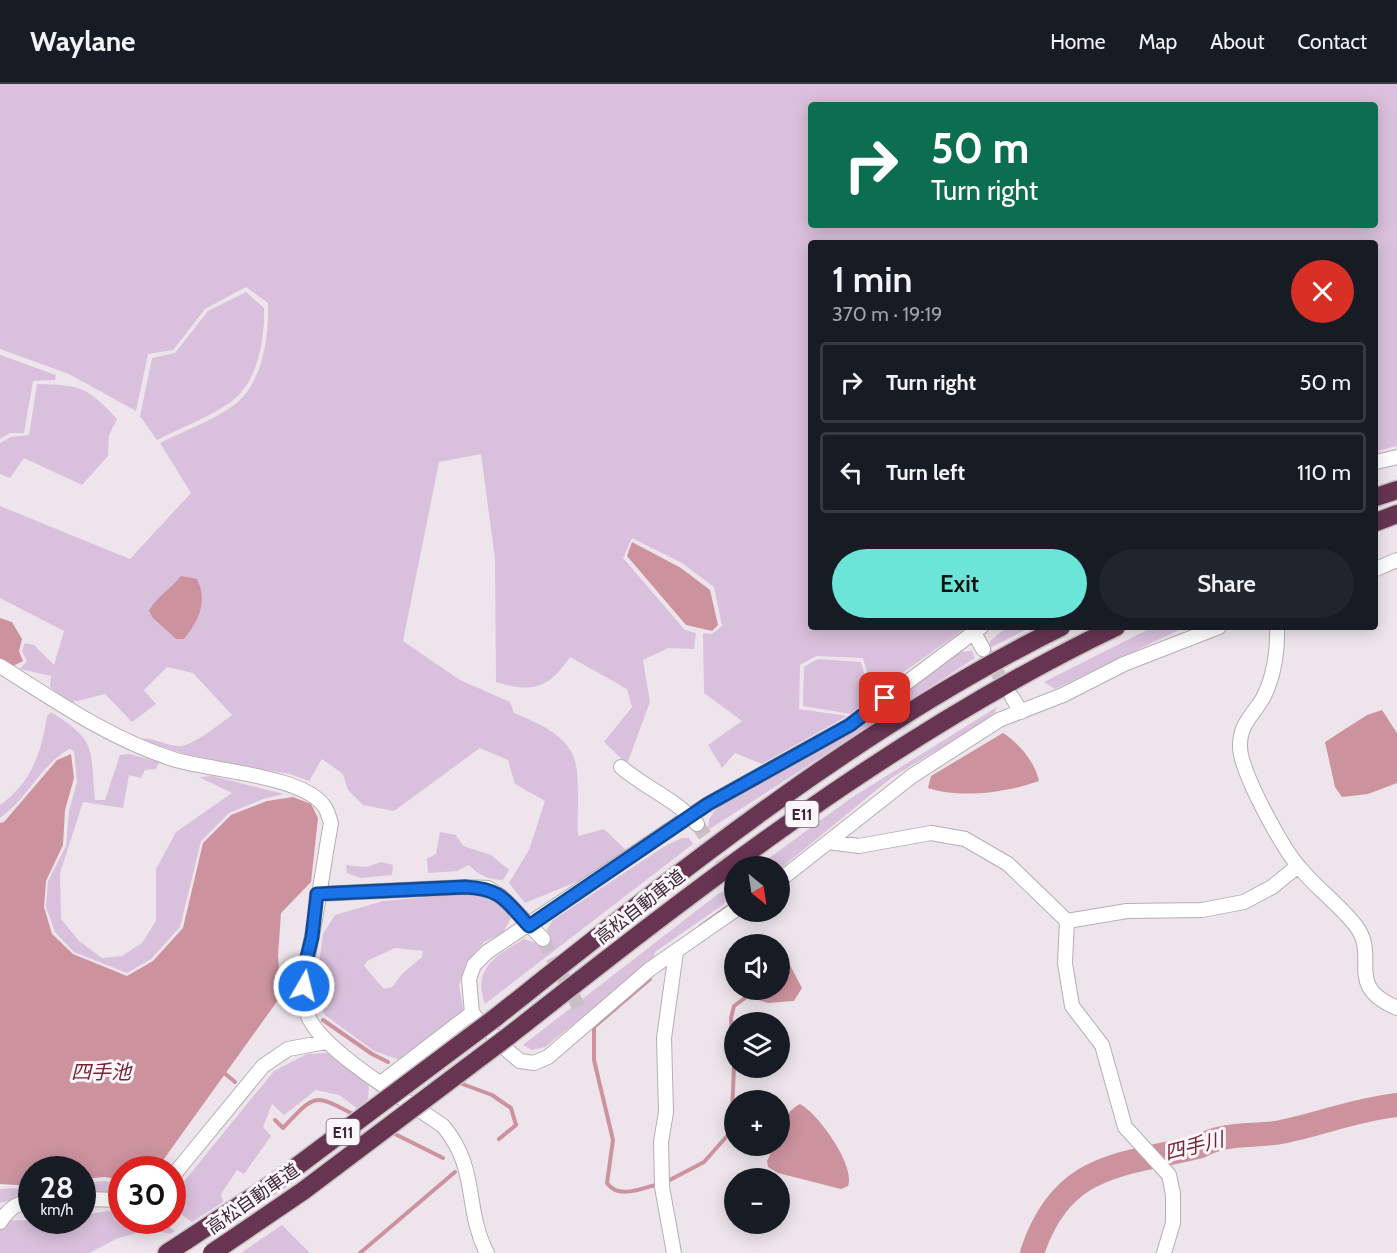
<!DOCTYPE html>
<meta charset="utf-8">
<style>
:root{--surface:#171b24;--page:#20242c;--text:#f1f3f6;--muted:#9ea1a6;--line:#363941;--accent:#6be5d7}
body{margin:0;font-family:Cabin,"Noto Sans JP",sans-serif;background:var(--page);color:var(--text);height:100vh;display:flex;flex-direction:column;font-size:22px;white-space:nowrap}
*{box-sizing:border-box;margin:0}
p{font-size:20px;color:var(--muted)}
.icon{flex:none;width:33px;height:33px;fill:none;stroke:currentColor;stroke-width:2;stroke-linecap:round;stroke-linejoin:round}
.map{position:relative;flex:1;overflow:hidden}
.drawer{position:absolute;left:808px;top:156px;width:570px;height:390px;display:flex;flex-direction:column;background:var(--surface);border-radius:6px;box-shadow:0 3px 15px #0003}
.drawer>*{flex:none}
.hud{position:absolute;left:808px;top:18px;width:570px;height:126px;border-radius:6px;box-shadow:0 3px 15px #0003;background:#0b6e4f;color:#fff;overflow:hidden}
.needle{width:39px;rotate:150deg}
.tools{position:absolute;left:724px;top:772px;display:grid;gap:12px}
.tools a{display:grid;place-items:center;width:66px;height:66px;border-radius:50%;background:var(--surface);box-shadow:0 3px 15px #0003;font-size:30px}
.speed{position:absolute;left:18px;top:1072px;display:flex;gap:12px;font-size:30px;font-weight:700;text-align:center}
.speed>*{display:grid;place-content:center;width:78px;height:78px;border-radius:50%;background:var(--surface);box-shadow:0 3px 15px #0003;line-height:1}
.speed small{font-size:15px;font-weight:400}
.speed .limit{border:9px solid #d22;background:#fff;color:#111}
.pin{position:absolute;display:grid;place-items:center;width:51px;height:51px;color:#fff;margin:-26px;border-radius:12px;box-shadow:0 3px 9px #0006}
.me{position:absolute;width:66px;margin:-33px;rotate:8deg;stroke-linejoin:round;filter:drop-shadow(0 0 4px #0008)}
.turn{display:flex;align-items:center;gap:21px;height:126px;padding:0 24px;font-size:27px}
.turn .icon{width:78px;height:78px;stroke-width:2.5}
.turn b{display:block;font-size:42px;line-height:51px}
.round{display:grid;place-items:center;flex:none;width:63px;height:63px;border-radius:32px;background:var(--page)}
.head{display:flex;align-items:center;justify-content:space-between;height:102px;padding:0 24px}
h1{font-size:36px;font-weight:600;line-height:45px}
.button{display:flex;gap:12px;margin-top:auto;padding:12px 24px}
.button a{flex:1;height:69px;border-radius:36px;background:var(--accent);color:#111;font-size:24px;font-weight:600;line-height:69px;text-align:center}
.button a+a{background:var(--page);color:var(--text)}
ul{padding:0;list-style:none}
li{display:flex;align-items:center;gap:18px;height:81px;margin:0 12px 9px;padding:0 12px;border:3px solid var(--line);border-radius:6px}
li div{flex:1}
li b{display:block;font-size:22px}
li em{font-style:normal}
header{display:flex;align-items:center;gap:36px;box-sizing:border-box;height:84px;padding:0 30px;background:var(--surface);border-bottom:2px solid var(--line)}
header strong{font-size:28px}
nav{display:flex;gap:33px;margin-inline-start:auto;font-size:21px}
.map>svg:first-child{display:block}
</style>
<header>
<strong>Waylane</strong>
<nav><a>Home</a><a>Map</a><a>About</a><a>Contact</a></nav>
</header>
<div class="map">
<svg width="1397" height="1169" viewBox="0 0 1397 1169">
<rect width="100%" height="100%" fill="#ede5eb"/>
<path fill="#d9c0dc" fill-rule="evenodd" d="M0,0h1397v362l-21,5v-208h-564v384h155l-94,67 -10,-36 -47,-2 -16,9 -1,44 48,7 -85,48 -27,-11 -13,15 -14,-23 34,-24 -38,-28 -1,-60 9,1 10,-8 -8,-39 -32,-24 -50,-25 -9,20 62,72 11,3 -2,16 -26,-1 -25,12 7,42 -23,62 -23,-22 28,-35 -5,-18 -57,-32c-22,32 -37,36 -74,25l-1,-123 -14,-105 -42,8 -36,179 57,39 50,22 4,11c22,9 54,22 61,48 5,16 2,56 3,75l26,-7 22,21 -40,28 -61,25 -16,-20 20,-33 16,-49 -30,-17 -7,-24 -28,-12 -86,63 -31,-6 -15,-15 -5,-16 -21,-15 -13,22 -19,-7 -96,-17 -56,-18c15,-3 27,7 42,7 13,0 41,-23 52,-31l-39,-42 -26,-6 -23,23 12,14 -24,18 -27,-28 -36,9 -19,-16 1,-11 -31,-7 7,-8 -5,-10 3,-8 9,2 20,20 10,-34 -64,-33v-92l130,53 61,-66 -31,-50c22,-11 54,-23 74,-38 29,-22 35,-68 34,-102l-22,-16 -41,22 -32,41 -25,4 -12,57 -67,-37 -69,-25zM812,21h564v120h-564z
M246,208l18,16c1,30 -6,74 -32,93 -22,16 -51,27 -75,39l-17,-24 12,-58 23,-5 33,-42z
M0,271l56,20 -1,5 -22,1 -9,52h-14l-10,6z
M37,300c45,1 50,3 80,35l-8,16 -1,21 -26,29 -58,-27 -14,20 -10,-4v-31l11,-6 18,-2z
M1007,543h24l-41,21v-7z
M1153,543h38l-12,3 -124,59 -11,-7z
M972,567l3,7 -267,172 1,-11 9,-13 84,-45 58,-36 99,-73z
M818,575l43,3 10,35 -20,17 -48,-8 1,-39z
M997,623l-4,9 -102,62 -111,91 -23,-2 94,-69z
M51,628c47,29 39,37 44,88h10l15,-45 9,-1 30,8 -3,7 -11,1 -4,8 -12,-3 -6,33 -40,-6 -23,71 1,46 18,22 23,17 20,-2 20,-13 14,-22v-52l20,-37 56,-39 -33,-16 13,-1 72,18 -21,5 -34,14 -28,28 -21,86 -29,32 -24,14 -53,-21 -19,-20 -9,-25 2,-26 18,-35 3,-35 8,-29 -3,-31 -5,-2c-29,17 -42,50 -69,69v-13c31,-21 42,-54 47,-89z
M440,748l16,3 7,11 28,9 18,15 -6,10c-14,0 -25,-5 -34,-15l-12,6 -29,2 -1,-14 9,-5z
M682,754h7l4,6 -208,160c-13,-36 11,-48 39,-65l14,5 11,-8 -2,-7 6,-9 112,-74z
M382,778l11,3 -1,10 -31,3 -14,-5 -1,-8 20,2z
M727,806l3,4 -6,10 -69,48 -3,9 -107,86 -13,3 -9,-5 195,-151z
M470,809l27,9 15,14 -9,17 -19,9 -18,21 -7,22 5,28 -64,47 -26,-9 -49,-36 -10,-21 8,-60 12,-19 48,-14zM395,864l28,3 -1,6 -20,17 -10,13 -8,2 -20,-23 3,-5z
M328,969l41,33 -1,13 -10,10 -19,-14 -23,-5 -32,25 -12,-11 -9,23 8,9 -27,38 -7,-4 -16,24 2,8 -31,20c-11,-8 -20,-12 -19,-27l101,-124 33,-17z
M104,1097l17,3v12l-38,-2 -1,-11z
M12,1104l19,2v5l-31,8v-14z
M109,1127l12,1 1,9h39l14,10 -5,3 -20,-5 -34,10 -27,14h-89v-33l82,1 1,-6z
M282,1141l28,28h-69z"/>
<path fill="#cc939f" d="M632,458l49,26 29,22 8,35 -6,6 -26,-6 -59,-69z
M181,492l16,3c11,23 2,41 -13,60h-8l-23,-21 -4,-7c7,-14 22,-22 32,-35z
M0,534l12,4 10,17 -3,12 4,10 -10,5 -13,-8z
M1382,626l15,23v50l-29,11 -26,3 -7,-10 -10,-45 42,-27z
M1003,649c16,10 32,29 36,48 -31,11 -79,18 -111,7l3,-12z
M71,670l3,24 -9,32 -2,35 -17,36 -2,26 8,27 21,20 54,22 26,-15 30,-33 20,-85 28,-28 36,-14 26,-4 18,7 7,14 -7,64 -30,31 -3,43 3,40 -125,174h-34l-1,10 -16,-3 -22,2 -1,-9h-50l-1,16 -31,-2v-361l4,-1 53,-62z
M779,860l23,44 -8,13 -26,2 -16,-5 -4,-8h32v-45h-6z
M800,1020c18,9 56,62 48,82l-7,3 -63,-16 -10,-6 -1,-6 7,-15h6c0,-17 4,-34 20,-42z"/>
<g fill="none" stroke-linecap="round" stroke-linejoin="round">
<path stroke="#cc939f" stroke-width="4" d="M701,842l31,-22
M650,895l-56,48v33l19,80 -6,43c12,17 35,5 52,1
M278,899l14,12
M323,936l49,34 16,8
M222,987l13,11
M457,998l35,13 19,13 5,17 -17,14
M275,1036l8,8c34,-36 30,-34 74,-12
M391,1048l52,26
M666,1098l38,-20 24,-27 4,-22 2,-46 -3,-49 3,-12 22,-16
M360,1169l95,-81"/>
<path stroke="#cc939f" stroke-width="24" d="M1032,1169c30,-91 88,-87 169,-107 23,-14 53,-9 80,-14 40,-8 73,-22 116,-27"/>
<path stroke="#cabfc7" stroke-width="14" stroke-dasharray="14 7" stroke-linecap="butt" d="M983,565l26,43
M697,740l38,55
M543,855l38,72"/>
<g stroke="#b8acb4" stroke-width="16">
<path id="minor" d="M1376,378l21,-5
M1376,485l21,-9
M1277,543c1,23 -3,50 -14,71 -10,17 -23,26 -23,47 -1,25 42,102 59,122 17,21 40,37 57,59 24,32 -13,59 41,82
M973,547l10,18
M0,582c56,35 110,73 173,93 38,12 129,16 151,47 4,5 5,12 7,17 -7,38 -12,76 -19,113 -5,29 -18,62 1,89 22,33 95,76 130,101 36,42 21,83 44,127
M1012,613l9,15
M621,683c24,21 55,32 76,57
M828,758l31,4 72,-13 34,6 43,25 59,57 -2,42 7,43 30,39 23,82 44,48 4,19v29l-9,30
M780,796l132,-104 87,-56 64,-25 61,-31 95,-37
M317,810l148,-7 23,1 14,9 41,42
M735,826l-85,59 -102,88 -14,6 -14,-2 -12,-10 -36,-38 -3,-34 5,-14 13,-13 221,-148 142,-79 131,-98
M1067,837l60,-10 75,-1 42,-8 28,-15 26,-21
M382,998l90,-69
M172,1093l91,-111 25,-17 38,-7
M82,1115l40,1
M0,1138c8,-12 16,-20 32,-20
M674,1169l-12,-66 -1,-45 5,-30 -2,-74 12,-86"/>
</g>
<g stroke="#c9c2c6" stroke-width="21">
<path id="highway" d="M1376,413l21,-7
M1376,438l21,-8
M495,934c179,-142 360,-289 566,-391
M510,951c192,-151 385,-302 606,-408
M167,1169l20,-13"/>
</g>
<use href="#minor" stroke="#fff" stroke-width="14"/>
<use href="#highway" stroke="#673451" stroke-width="18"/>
<g stroke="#c9c2c6" stroke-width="21" stroke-linecap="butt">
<path id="highway-bridge" d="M187,1156l97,-64 211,-158
M212,1169l91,-62 207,-156"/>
</g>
<use href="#highway-bridge" stroke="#673451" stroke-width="18"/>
</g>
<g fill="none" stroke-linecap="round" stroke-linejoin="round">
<g stroke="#114b97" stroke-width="15">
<path id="route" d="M304,902l-1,-12 9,-37 5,-43 148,-7c37,2 40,13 64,39l179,-122 142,-79 35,-27"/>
</g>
<use href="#route" stroke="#1a73e8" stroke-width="10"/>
</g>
<g text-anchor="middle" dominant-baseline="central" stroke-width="6" stroke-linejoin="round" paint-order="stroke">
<g fill="#faf6f9" stroke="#766470" stroke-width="1.5">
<rect x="785.5" y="717" width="33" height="26" rx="4.5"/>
<rect x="326.5" y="1035" width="33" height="26" rx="4.5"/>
</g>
<g font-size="16" font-weight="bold" fill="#3d2635">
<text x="802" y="730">E11</text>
<text x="343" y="1048">E11</text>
</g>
<g font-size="18" fill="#3d2635" stroke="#faf6f9">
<text transform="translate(640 823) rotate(-38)">高松自動車道</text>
<text transform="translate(253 1115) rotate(-35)">高松自動車道</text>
</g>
<g font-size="20" font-style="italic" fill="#742534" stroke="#faf6f9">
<text x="101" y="988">四手池</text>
<text transform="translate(1194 1062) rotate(-14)">四手川</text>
</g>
</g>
</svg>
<div class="tools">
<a><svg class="needle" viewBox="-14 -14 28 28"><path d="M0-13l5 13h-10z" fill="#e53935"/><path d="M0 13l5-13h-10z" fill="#9ea1a6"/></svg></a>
<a><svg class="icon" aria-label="sound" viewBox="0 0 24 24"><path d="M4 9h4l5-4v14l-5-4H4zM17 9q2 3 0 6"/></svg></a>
<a><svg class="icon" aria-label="layers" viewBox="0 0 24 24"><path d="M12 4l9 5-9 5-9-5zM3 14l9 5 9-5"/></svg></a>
<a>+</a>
<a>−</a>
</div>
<div class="speed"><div>28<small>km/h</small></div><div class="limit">30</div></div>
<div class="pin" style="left:885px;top:614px;background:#d93025"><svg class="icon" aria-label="arrive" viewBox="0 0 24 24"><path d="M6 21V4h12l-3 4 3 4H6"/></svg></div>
<svg class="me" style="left:304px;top:902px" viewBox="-20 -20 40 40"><circle r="17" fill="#1a73e8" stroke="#fff" stroke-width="3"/><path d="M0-11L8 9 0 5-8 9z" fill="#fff"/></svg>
<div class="hud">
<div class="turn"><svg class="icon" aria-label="right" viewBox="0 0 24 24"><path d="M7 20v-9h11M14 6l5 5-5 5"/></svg><div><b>50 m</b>Turn right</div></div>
</div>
<section class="drawer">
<div class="head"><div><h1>1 min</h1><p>370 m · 19:19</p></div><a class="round" style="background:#d93025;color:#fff"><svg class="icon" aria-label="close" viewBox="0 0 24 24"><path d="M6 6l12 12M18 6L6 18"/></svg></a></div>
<ul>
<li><svg class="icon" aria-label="right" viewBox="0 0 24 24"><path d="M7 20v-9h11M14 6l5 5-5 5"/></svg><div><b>Turn right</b></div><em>50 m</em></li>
<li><svg class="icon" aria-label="left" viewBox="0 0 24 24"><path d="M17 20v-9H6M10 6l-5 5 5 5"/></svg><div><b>Turn left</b></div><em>110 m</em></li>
</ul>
<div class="button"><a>Exit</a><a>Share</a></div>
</section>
</div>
